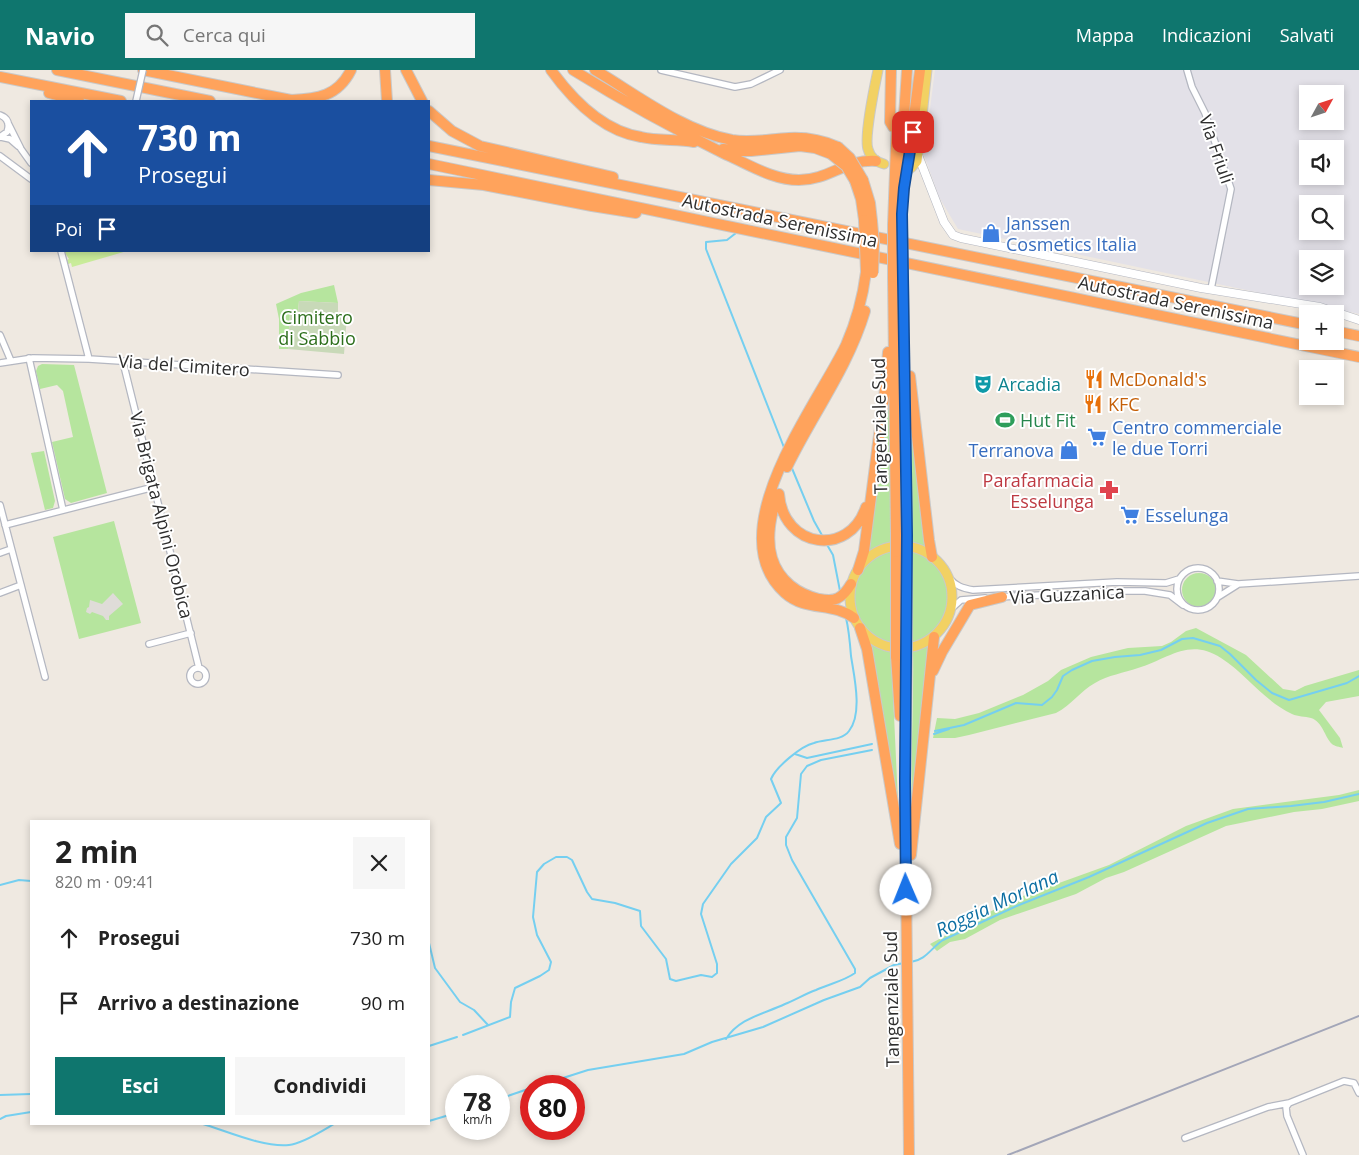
<!DOCTYPE html>
<html lang="it">
<meta charset="utf-8">
<style>
:root{--surface:#fff;--page:#f6f6f6;--text:#222;--muted:#767676;--accent:#0f766e}
body{margin:0;font-family:"Open Sans",sans-serif;background:var(--page);color:var(--text);height:100vh;display:flex;flex-direction:column;font-size:19px;white-space:nowrap}
*{box-sizing:border-box;margin:0}
p{font-size:16px;color:var(--muted)}
.icon{flex:none;width:28px;height:28px;fill:none;stroke:currentColor;stroke-width:2;stroke-linecap:round;stroke-linejoin:round}
.map{position:relative;flex:1;overflow:hidden}
.panel{position:absolute;left:30px;top:750px;width:400px;height:305px;display:flex;flex-direction:column;background:var(--surface);border-radius:0px;box-shadow:0 2px 8px #0003}
.panel>*{flex:none}
.guide{position:absolute;left:30px;top:30px;width:400px;height:152px;border-radius:0px;box-shadow:0 2px 8px #0003;background:#1a4fa0;color:#fff;overflow:hidden}
.needle{width:32px;rotate:50deg}
.controls{position:absolute;left:1299px;top:15px;display:grid;gap:10px}
.controls a{display:grid;place-items:center;width:45px;height:45px;border-radius:0px;background:var(--surface);box-shadow:0 2px 8px #0003;font-size:25px}
.speed{position:absolute;left:445px;top:1005px;display:flex;gap:10px;font-size:25px;font-weight:700;text-align:center}
.speed>*{display:grid;place-content:center;width:65px;height:65px;border-radius:50%;background:var(--surface);box-shadow:0 2px 8px #0003;line-height:1}
.speed small{font-size:12px;font-weight:400}
.speed .limit{border:8px solid #d22;background:#fff;color:#111}
.pin{position:absolute;display:grid;place-items:center;width:42px;height:42px;color:#fff;margin:-21px;border-radius:10px;box-shadow:0 2px 8px #0006}
.me{position:absolute;width:55px;margin:-28px;rotate:359deg;stroke-linejoin:round;filter:drop-shadow(0 0 4px #0008)}
.turn{display:flex;align-items:center;gap:18px;height:105px;padding:0 25px;font-size:22px}
.turn .icon{width:65px;height:65px;stroke-width:2.5}
.turn b{display:block;font-size:35px;line-height:42px}
.then{display:flex;align-items:center;height:48px;padding:0 25px;background:#0003;gap:10px;font-size:19px}
.round{display:grid;place-items:center;flex:none;width:52px;height:52px;border-radius:0px;background:var(--page)}
.headline{display:flex;align-items:center;justify-content:space-between;height:85px;padding:0 25px}
h1{font-size:30px;font-weight:700;line-height:38px}
.primary-button{display:flex;gap:10px;margin-top:auto;padding:10px 25px}
.primary-button a{flex:1;height:58px;border-radius:0px;background:var(--accent);color:#fff;font-size:20px;font-weight:700;line-height:58px;text-align:center}
.primary-button a+a{background:var(--page);color:var(--text)}
ul{padding:0;list-style:none}
li{display:flex;align-items:center;gap:15px;height:65px;padding:0 25px}
li div{flex:1}
li b{display:block;font-size:19px}
li em{font-style:normal}
header{display:flex;align-items:center;gap:30px;box-sizing:border-box;height:70px;padding:0 25px;background:var(--accent);color:#fff}
header strong{font-size:24px}
nav{display:flex;gap:28px;margin-inline-start:auto;font-size:18px}
.search{width:350px;height:45px;background:var(--page);display:flex;align-items:center;gap:12px;box-sizing:border-box;padding:0 18px;border-radius:0px;color:var(--muted);font-size:19px}
.map>svg:first-child{display:block}
</style>
<header>
<strong>Navio</strong>
<div class="search"><svg class="icon" aria-label="search" viewBox="0 0 24 24"><circle cx="10" cy="10" r="6"/><path d="M15 15l6 6"/></svg>Cerca qui</div>
<nav><a>Mappa</a><a>Indicazioni</a><a>Salvati</a></nav>
</header>
<div class="map">
<svg width="1359" height="1085" viewBox="0 0 1359 1085">
<rect width="100%" height="100%" fill="#efe9e1"/>
<path fill="#e3e1e8" fill-rule="evenodd" d="M935,0h424v244l-401,-85 -19,-32 -15,-42zM1308,24h27v27h-27zM1308,79h27v27h-27zM1308,134h27v27h-27zM1308,189h27v27h-27z"/>
<path fill="#b6e59e" d="M334,215l4,18 -39,-2 -1,11h-8l-2,37h-9v-30l-3,-15 25,-11z
M906,286l24,197 -20,-8z
M42,294l32,1 33,128 -36,10 -6,-4 -13,-57 21,-5 -10,-46 -6,-6 -17,4 -4,-18 2,-5z
M889,308l3,165 -11,3 -17,12z
M44,381l11,50 -2,7 -8,2 -14,-57z
M114,451l27,102 -62,16 -26,-102z
M854 527a47 47 0 1 1 94 0a47 47 0 1 1-94 0Z
M1182 520a17 17 0 1 1 34 0a17 17 0 1 1-34 0Z
M1196,558l50,27 37,34 12,2 10,-5 54,-16v26l-33,6 -7,8 21,28 3,10c-3,-1 -9,-2 -11,-4 -8,-8 -9,-22 -21,-26 -6,-2 -13,-1 -19,-4 -29,-14 -46,-40 -71,-56 -32,-21 -53,1 -83,10 -14,5 -30,7 -43,15 -15,8 -23,22 -39,30l-87,22 -14,3h-22l4,-20 18,1 24,-6 44,-18 25,-14 13,-11 30,-13 37,-9 34,-2 9,-4 15,-11z
M865,565l10,8 16,8 8,172z
M930,575l-18,176c-2,-57 2,-114 1,-171z
M1359,720v11l-37,8 -28,3 -68,14 -102,46 -18,6 -30,16 -76,26 -35,19 -15,3 -13,9 -7,-7 82,-44 97,-35 77,-39 47,-17 106,-14z"/>
<path fill="#c8d9b8" d="M299,231l39,2v11l9,1 -3,39 -56,-5 2,-37h8z"/>
<path fill="#c9ec9a" d="M64,181h63l-55,16 -1,-4 -3,1 -1,-4 2,-1z"/>
<path fill="#dfdcd8" d="M113,523l10,11 -14,12v4h-3l-3,-4 -11,-4 -2,2 -4,-2 1,-4 2,-1 1,-7 12,4z"/>
<g fill="none" stroke-linecap="round" stroke-linejoin="round">
<path stroke="#75cff0" stroke-width="2" d="M736,163l-9,7 -21,2v7l79,201
M791,396l23,55 9,16
M826,473l7,12 7,36
M935,661l29,-6 52,-22 26,2 10,-8 5,-7 6,-14 9,-6 20,-9 23,-4 25,-2 21,-5 21,-11 11,-1 27,8 10,8 26,26 16,13 17,7 58,-17 12,-7
M934,664l15,-5
M795,684l12,4 65,-14
M0,815l19,-5 12,1
M429,873l6,25 25,34 14,8 14,15
M911,892c15,-2 20,-14 32,-22l76,-35 70,-28 118,-54 41,-14 43,-3 33,-4 35,-8
M463,965l47,-18 1,-15 4,-14 25,-12 9,-6 2,-8 -14,-27 -4,-18 4,-45 7,-8 12,-7h11l5,3 15,32 5,7 23,4 25,8 1,15 25,33 4,20 6,2 25,-6 11,2 5,-4v-9l-16,-50 2,-10 28,-40 26,-26 9,-21 15,-14 -10,-24c5,-12 30,-33 43,-36 10,-4 28,-2 35,-12 14,-18 5,-55 2,-75 -1,-13 -2,-26 -5,-38
M726,969c13,-21 38,-25 59,-35 10,-4 20,-10 31,-14 13,-6 28,-9 39,-17v-4l-63,-109 -6,-15v-8l11,-19 4,-44 6,-8 14,-6 51,-10
M429,976l28,-9
M538,1016l50,-16 96,-16 28,-12 51,-15 61,-27 36,-13 10,-9 24,-13 10,-2
M0,1025l31,-1
M499,1029l32,-11
M0,1049l6,-3 25,-4
M429,1051l27,-8
M203,1054c23,7 62,24 86,21 13,-1 33,-14 45,-21"/>
<g stroke="#b4b7c1" stroke-width="8">
<path id="street" d="M661,0l74,17 16,-3 29,-14
M1187,0l5,17 13,26 26,76 -20,100
M0,45c8,3 10,9 7,17l-7,5
M7,51l14,28 10,14
M1,67l9,2 8,7
M0,86l31,23
M61,181l28,108
M0,265l11,26
M29,288l34,152
M123,292l76,306
M0,293l33,-5 56,1 249,16
M0,435l45,172
M5,455l149,-38
M0,483l11,-4
M1177 519a21 21 0 1 1 42 0a21 21 0 1 1-42 0Z
M949,508c7,8 13,10 24,12l144,-8 49,1 13,-4
M1217,511l21,3 121,-8
M0,523l21,-8
M999,527l121,-6h25l25,4 13,10
M1218,527l19,-12
M951,539l10,-9 24,-2
M149,574l42,-11
M190 606a8 8 0 1 1 16 0a8 8 0 1 1-16 0Z
M1185,1068l83,-31 21,-4
M1303,1085l-16,-39 -1,-9 3,-4 55,-22 10,2 5,10"/>
</g>
<g stroke="#b4b7c1" stroke-width="9">
<path id="secondary" d="M918,85l26,67 9,13 8,3 240,50 119,19 39,13"/>
</g>
<g stroke="#c9c9c9" stroke-width="11">
<path id="primary" d="M878,0c-3,14 -14,68 -10,79 2,8 8,13 16,15
M911,98l6,-7 10,-91
M850 527a51 51 0 1 1 102 0a51 51 0 1 1-102 0Z"/>
</g>
<g stroke="#c9c9c9" stroke-width="12">
<path id="highway" d="M57,0l153,31
M143,0l148,30c27,-1 47,-4 60,-30
M385,0l2,31
M406,0l16,31
M551,0c21,29 52,61 90,67 17,4 36,2 53,5
M573,0c50,31 101,59 154,85 23,10 46,25 72,25 30,0 46,-21 77,-19
M595,0c42,25 88,61 137,70 20,3 37,-1 57,-2 18,-1 33,2 49,9
M891,0l-1,52 3,5
M0,7l121,24
M49,23l30,8
M429,41l23,20 28,15 133,31
M429,76l879,179
M723,79l28,2 49,-5 15,2 16,6
M429,94l930,193
M907,101l13,-101
M429,110l55,5 108,21 44,7
M863,110l7,23 2,18
M855,111l6,18 3,21
M893,155l4,-107
M902,157v-79l5,-78
M893,207l3,257
M903,209l4,256
M1335,261l24,5
M910,306l19,164 3,17
M787,397c25,-52 61,-99 78,-156
M779,424c4,54 70,64 87,13
M776,427c-5,20 -10,41 -4,61 7,23 26,36 47,41 6,1 14,2 19,-1 6,-3 10,-9 13,-14
M858,500l6,-19 21,-162 3,-37
M854,548c-21,-16 -48,-6 -69,-25 -68,-61 33,-189 61,-248 10,-23 17,-49 20,-73
M860,558l7,21 33,195
M896,569v-87
M907,570v-87
M896,586l4,60
M907,587l-2,125 4,373
M933,601l9,-19 28,-47 32,-8
M911,785l23,-218"/>
</g>
<use href="#street" stroke="#fff" stroke-width="5.5"/>
<use href="#secondary" stroke="#fff" stroke-width="8"/>
<use href="#primary" stroke="#f2d163" stroke-width="9"/>
<use href="#highway" stroke="#ffa35c" stroke-width="10"/>
<path stroke="#a3a6b8" stroke-width="2" d="M1008,1085l351,-139"/>
<g stroke="#b4b7c1" stroke-width="8" stroke-linecap="butt">
<path id="street-bridge" d="M136,31l7,-31"/>
</g>
<g stroke="#c9c9c9" stroke-width="12" stroke-linecap="butt">
<path id="highway-bridge" d="M838,77l12,11 13,22
M831,84l15,12 9,15
M864,150l2,52
M872,151l2,23 -1,29
M902,157l1,52
M893,207v-52
M896,464v18
M907,483v-18
M896,586v-17
M907,587v-17"/>
</g>
<use href="#street-bridge" stroke="#fff" stroke-width="5.5"/>
<use href="#highway-bridge" stroke="#ffa35c" stroke-width="10"/>
</g>
<g fill="none" stroke-linecap="round" stroke-linejoin="round">
<g stroke="#114b97" stroke-width="12">
<path id="route" d="M906,820l-1,-108 2,-247 -5,-321 2,-26 9,-56"/>
</g>
<use href="#route" stroke="#1a73e8" stroke-width="9"/>
</g>
<defs>
<g id="shop-bare" transform="scale(1.5)"><path d="M-5-2.5h2.3a2.7 3.5 0 0 1 5.4 0H5L5.5 6h-11ZM-1.5-2.5h3a1.5 2.3 0 0 0-3 0Z" fill="#3f7fe0" stroke="#fff" stroke-width="2.5" paint-order="stroke"/></g>
<g id="restaurant-bare" transform="scale(1.5)"><path d="M-5-6h1v4h1v-4h1v4h1v-4h1v5L-1.5 .5V6h-2V.5L-5-1ZM5-6V6H3V1.5H1.5Q1.5-4 5-6Z" fill="#e8710a" stroke="#fff" stroke-width="2.5" paint-order="stroke"/></g>
<g id="theatre-bare" transform="scale(1.5)"><path d="M-5-5.5Q0-4 5-5.5V0Q5 5 0 6Q-5 5-5 0ZM-3.3-2.5H-1v1.5H-3.3ZM1-2.5H3.3v1.5H1ZM-2.8 1Q0 5.5 2.8 1Z" fill="#0f9aa8" stroke="#fff" stroke-width="2.5" paint-order="stroke"/></g>
<g id="stadium-bare" transform="scale(1.5)"><path d="M0-5a6.5 5 0 1 0 0 10a6.5 5 0 1 0 0-10ZM-3.5-1.8h7v3.6h-7Z" fill="#2e9e5b" stroke="#fff" stroke-width="2.5" paint-order="stroke"/></g>
<g id="supermarket-bare" transform="scale(1.5)"><path d="M-6-5.5h2.5l.6 2H6L4.5 2H-2.5L-4.4-4H-6ZM-1.5 3.2a1.3 1.3 0 1 0 .1 0ZM3 3.2a1.3 1.3 0 1 0 .1 0Z" fill="#3f7fe0" stroke="#fff" stroke-width="2.5" paint-order="stroke"/></g>
<g id="pharmacy-bare" transform="scale(1.5)"><path d="M-2-6h4v4h4v4h-4v4h-4v-4h-4v-4h4Z" fill="#e0444e" stroke="#fff" stroke-width="2.5" paint-order="stroke"/></g>
</defs>
<g fill-rule="evenodd">
<use href="#shop-bare" x="991" y="163"/>
<use href="#restaurant-bare" x="1094" y="309"/>
<use href="#theatre-bare" x="983" y="314"/>
<use href="#restaurant-bare" x="1093" y="334"/>
<use href="#stadium-bare" x="1005" y="350"/>
<use href="#supermarket-bare" x="1097" y="367"/>
<use href="#shop-bare" x="1069" y="380"/>
<use href="#pharmacy-bare" x="1109" y="420"/>
<use href="#supermarket-bare" x="1130" y="445"/>
</g>
<g text-anchor="middle" dominant-baseline="central" stroke-width="4" stroke-linejoin="round" paint-order="stroke">
<g font-size="18" fill="#2e2e2e" stroke="#fff">
<text transform="translate(1217 79) rotate(71)">Via Friuli</text>
<text transform="translate(780 150) rotate(12)">Autostrada Serenissima</text>
<text transform="translate(1176 232) rotate(12)">Autostrada Serenissima</text>
<text transform="translate(184 295) rotate(4)">Via del Cimitero</text>
<text transform="translate(879 356) rotate(-91)">Tangenziale Sud</text>
<text transform="translate(162 445) rotate(76)">Via Brigata Alpini Orobica</text>
<text transform="translate(1067 524) rotate(-3)">Via Guzzanica</text>
<text transform="translate(891 929) rotate(-91)">Tangenziale Sud</text>
</g>
<g font-size="18" fill="#366cbe" stroke="#fff" text-anchor="start">
<text x="1006" y="153">Janssen<tspan x="1006" dy="21">Cosmetics Italia</tspan></text>
<text x="1112" y="357">Centro commerciale<tspan x="1112" dy="21">le due Torri</tspan></text>
<text x="1054" y="380" text-anchor="end">Terranova</text>
<text x="1145" y="445">Esselunga</text>
</g>
<g font-size="18" fill="#2c6e1b" stroke="#fff">
<text x="317" y="247">Cimitero<tspan x="317" dy="21">di Sabbio</tspan></text>
</g>
<g font-size="18" fill="#c56008" stroke="#fff" text-anchor="start">
<text x="1109" y="309">McDonald's</text>
<text x="1108" y="334">KFC</text>
</g>
<g font-size="18" fill="#0d838f" stroke="#fff" text-anchor="start">
<text x="998" y="314">Arcadia</text>
</g>
<g font-size="18" fill="#27864d" stroke="#fff" text-anchor="start">
<text x="1020" y="350">Hut Fit</text>
</g>
<g font-size="18" fill="#be3a42" stroke="#fff" text-anchor="end">
<text x="1094" y="410">Parafarmacia<tspan x="1094" dy="21">Esselunga</tspan></text>
</g>
<g font-size="19" font-style="italic" fill="#0d6fa3" stroke="#fff">
<text transform="translate(997 833) rotate(-25)">Roggia Morlana</text>
</g>
</g>
</svg>
<div class="controls">
<a><svg class="needle" viewBox="-14 -14 28 28"><path d="M0-13l5 13h-10z" fill="#e53935"/><path d="M0 13l5-13h-10z" fill="#767676"/></svg></a>
<a><svg class="icon" aria-label="sound" viewBox="0 0 24 24"><path d="M4 9h4l5-4v14l-5-4H4zM17 9q2 3 0 6"/></svg></a>
<a><svg class="icon" aria-label="search" viewBox="0 0 24 24"><circle cx="10" cy="10" r="6"/><path d="M15 15l6 6"/></svg></a>
<a><svg class="icon" aria-label="layers" viewBox="0 0 24 24"><path d="M12 4l9 5-9 5-9-5zM3 14l9 5 9-5"/></svg></a>
<a>+</a>
<a>−</a>
</div>
<div class="speed"><div>78<small>km/h</small></div><div class="limit">80</div></div>
<div class="pin" style="left:913px;top:62px;background:#d93025"><svg class="icon" aria-label="arrive" viewBox="0 0 24 24"><path d="M6 21V4h12l-3 4 3 4H6"/></svg></div>
<svg class="me" style="left:906px;top:820px" viewBox="-20 -20 40 40"><circle r="19" fill="#fff"/><path d="M0-13L10 11 0 6-10 11z" fill="#1a73e8"/></svg>
<div class="guide">
<div class="turn"><svg class="icon" aria-label="ahead" viewBox="0 0 24 24"><path d="M12 20V5M6 11l6-6 6 6"/></svg><div><b>730 m</b>Prosegui</div></div>
<div class="then">Poi<svg class="icon" aria-label="arrive" viewBox="0 0 24 24"><path d="M6 21V4h12l-3 4 3 4H6"/></svg></div>
</div>
<section class="panel">
<div class="headline"><div><h1>2 min</h1><p>820 m · 09:41</p></div><a class="round"><svg class="icon" aria-label="close" viewBox="0 0 24 24"><path d="M6 6l12 12M18 6L6 18"/></svg></a></div>
<ul>
<li><svg class="icon" aria-label="ahead" viewBox="0 0 24 24"><path d="M12 20V5M6 11l6-6 6 6"/></svg><div><b>Prosegui</b></div><em>730 m</em></li>
<li><svg class="icon" aria-label="arrive" viewBox="0 0 24 24"><path d="M6 21V4h12l-3 4 3 4H6"/></svg><div><b>Arrivo a destinazione</b></div><em>90 m</em></li>
</ul>
<div class="primary-button"><a>Esci</a><a>Condividi</a></div>
</section>
</div>
